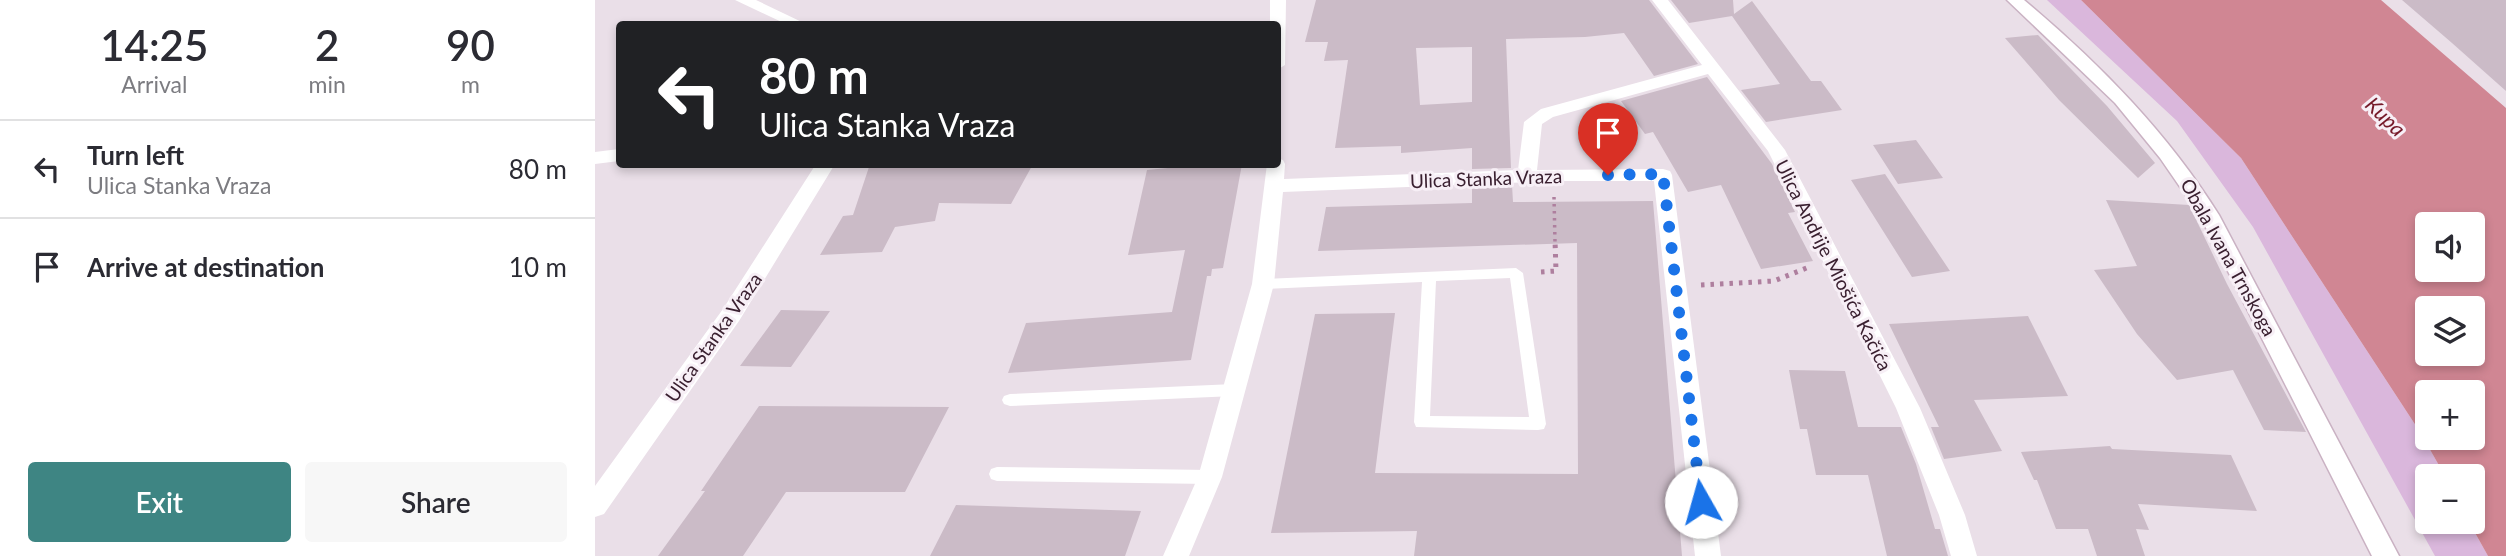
<!DOCTYPE html>
<meta charset="utf-8">
<style>
:root{--surface:#fff;--page:#f7f7f7;--text:#2b2b33;--muted:#7c7c81;--line:#e1e1e2;--accent:#3e8583}
body{margin:0;font-family:Lato,sans-serif;background:var(--page);color:var(--text);height:100vh;display:flex;flex-direction:column;font-size:26px;white-space:nowrap}
*{box-sizing:border-box;margin:0}
p{font-size:23px;color:var(--muted)}
.icon{flex:none;width:38px;height:38px;fill:none;stroke:currentColor;stroke-width:2;stroke-linecap:round;stroke-linejoin:round}
.map{position:relative;flex:1;overflow:hidden}
.side{display:flex;flex-direction:column;background:var(--surface);width:595px}
.side>*{flex:none}
.hud{position:absolute;left:21px;top:21px;width:665px;height:147px;border-radius:7px;box-shadow:0 4px 10px #0003;background:#202124;color:#fff;overflow:hidden}
.buttons{position:absolute;left:1820px;top:212px;display:grid;gap:14px}
.buttons a{display:grid;place-items:center;width:70px;height:70px;border-radius:7px;background:var(--surface);box-shadow:0 4px 10px #0003;font-size:35px}
.pin{position:absolute;display:grid;place-items:center;width:60px;height:60px;color:#fff;margin:-72px -30px;border-radius:50% 50% 50% 0;rotate:-45deg;box-shadow:0 0 7px #0007}
.pin .icon{rotate:45deg}
.me{position:absolute;width:77px;margin:-38px;rotate:353deg;stroke-linejoin:round;filter:drop-shadow(0 0 5px #0008)}
.turn{display:flex;align-items:center;gap:24px;height:147px;padding:0 28px;font-size:32px}
.turn .icon{width:91px;height:91px;stroke-width:2.5}
.turn b{display:block;font-size:49px;line-height:60px}
.eta{display:flex;justify-content:space-evenly;align-items:center;height:119px;text-align:center}
.eta b{font-size:42px;font-weight:600;line-height:49px}
.primary-button{display:flex;gap:14px;margin-top:auto;padding:14px 28px}
.primary-button a{flex:1;height:80px;border-radius:7px;background:var(--accent);color:#fff;font-size:28px;font-weight:600;line-height:80px;text-align:center}
.primary-button a+a{background:var(--page);color:var(--text)}
ul{padding:0;list-style:none}
li{display:flex;align-items:center;gap:21px;height:98px;padding:0 28px;border-top:2px solid var(--line)}
li div{flex:1}
li b{display:block;font-size:26px}
li em{font-style:normal}
main{display:flex;flex:1;min-height:0}
.map>svg:first-child{display:block}
</style>
<main>
<section class="side">
<div class="eta">
<div><b>14:25</b><p>Arrival</p></div>
<div><b>2</b><p>min</p></div>
<div><b>90</b><p>m</p></div>
</div>
<ul>
<li><svg class="icon" aria-label="left" viewBox="0 0 24 24"><path d="M17 20v-9H6M10 6l-5 5 5 5"/></svg><div><b>Turn left</b><p>Ulica Stanka Vraza</p></div><em>80 m</em></li>
<li><svg class="icon" aria-label="arrive" viewBox="0 0 24 24"><path d="M6 21V4h12l-3 4 3 4H6"/></svg><div><b>Arrive at destination</b></div><em>10 m</em></li>
</ul>
<div class="primary-button"><a>Exit</a><a>Share</a></div>
</section>
<div class="map">
<svg width="1911" height="556" viewBox="0 0 1911 556">
<rect width="100%" height="100%" fill="#eadfe8"/>
<path fill="#dab7dc" d="M1452,0h34l160,158 179,274 25,44h-18v46h42l19,34h-53l-182,-329 -76,-106z"/>
<path fill="#d08693" fill-rule="evenodd" d="M1486,0h300l125,108v448h-18l-19,-34h4v-46h-28l-25,-44 -179,-274zM1832,224h46v46h-46zM1832,308h46v46h-46zM1832,392h46v46h-46z"/>
<path fill="#cbbbc7" fill-rule="evenodd" d="M721,0h333l49,64 -44,12 -30,-43 -39,4 -79,2 5,129 -39,1v-21l-71,5v-7l-66,2 13,-88 -24,1 4,-19h-23zM877,47v55l-52,3 -4,-57z
M1076,0h62l1,14 18,-13 59,80h10l21,29 -76,12 -25,-32 39,-6 -48,-68 -43,7z
M1807,0h104v91l-54,-48z
M1443,35l69,71 48,57 -17,15 -79,-78 -54,-62z
M1112,77l65,87 23,48 -7,1 25,48 -52,8 -40,-84 -33,7 -35,-60 -8,2 -24,-33z
M1321,140l27,38 -45,6 -25,-39z
M275,164h163l-22,40 -72,-1 -4,18 -40,6 -13,25 -62,3 23,-39 10,-1z
M615,164h32l-19,104 -11,1 -1,7h-4l-16,84 -183,13 18,-50 146,-11 13,-62 -57,5 19,-85z
M1290,174l65,97 -38,6 -61,-97z
M917,185l1,17 140,-1 29,355h-268l3,-25 -146,2 44,-219 80,-1 -20,160 203,1 -1,-231 -259,8 8,-44 146,-4v-16z
M1511,200l83,5 38,79 79,148 -42,-2 -31,-60 -56,10 -40,-46 -43,-64 43,-4z
M186,310l49,1 -39,56 -51,-1z
M1433,316l40,80 -94,4 28,51 -58,8 -13,-32h8l-50,-103z
M1194,370l56,1 13,56h43l15,37 19,65h5l8,27h-61l-19,-81h-52l-9,-46h-7z
M164,406l190,1 -44,85h-119l-43,64h-85l47,-65h-4z
M1515,446l2,3 119,6 26,56 -119,-7 11,26 -13,-1 9,27h-48l-9,-27h-32l-19,-49h-3l-13,-28z
M361,505l185,6 -16,45h-195z"/>
<g fill="none" stroke-linecap="round" stroke-linejoin="round">
<g stroke="#cab2c3" stroke-width="3">
<path id="secondary" d="M1412,0h17c75,63 143,132 195,215l180,341h-27l-172,-340 -40,-58 -45,-55z"/>
</g>
<path stroke="#ae7f9e" stroke-width="3.5" stroke-dasharray="2.5 4.5" stroke-linecap="butt" d="M959,197l1,45"/>
<path stroke="#ae7f9e" stroke-width="5" stroke-dasharray="3.5 6" stroke-linecap="butt" d="M946,272l15,-1 -1,-31
M1106,285l73,-4 35,-14"/>
<path fill="#fff" fill-rule="evenodd" d="M921,268l7,5 23,151 -2,5 -6,1 -122,-3 -2,-5 8,-140 -159,7 -7,-5 7,-5zM915,278l19,139 -99,-1 6,-135z
M639,384l5,2 3,4 -3,4 -5,2 -224,10 -6,-2 -2,-4 2,-4 6,-2z
M402,467l213,3 6,2 2,5 -2,5 -6,2 -213,-3 -6,-2 -2,-5 2,-5z"/>
<path fill="#fff" fill-rule="evenodd" d="M140,0h21l50,24h-20z
M675,0h16l-1,65 -8,5v-46h-7z
M1057,0h16l117,150 135,258 45,107 12,41h-26l-12,-41 -43,-107 -128,-257 -60,-77 -155,43 -11,7 -5,46 126,-1 7,2 2,4 49,381h-26l-41,-375h-100l-271,11 -9,92 -52,193 -33,79h-26l35,-79 54,-193 15,-120h10v-6l6,2 2,4 -1,15 234,-9 6,-48 17,-13 161,-44z
M24,149v12l-24,3v-12z
M221,164h19l-96,157 -135,193 -9,3v-31l128,-177z"/>
<use href="#secondary" fill="#fff" fill-rule="evenodd"/>
</g>
<g fill="none" stroke-linecap="round" stroke-linejoin="round">
<path stroke="#1a73e8" stroke-width="12" stroke-dasharray="0 21.6" d="M1013,175l55,-1 38,328"/>
</g>
<g text-anchor="middle" dominant-baseline="central" stroke-width="6" stroke-linejoin="round" paint-order="stroke">
<g font-size="19" fill="#3a2030" stroke="#f7eff6">
<text transform="translate(891 178) rotate(-2)">Ulica Stanka Vraza</text>
<text transform="translate(1634 257) rotate(61)">Obala Ivana Trnskoga</text>
<text transform="translate(1239 265) rotate(63)">Ulica Andrije Miošića Kačića</text>
<text transform="translate(118 337) rotate(-55)">Ulica Stanka Vraza</text>
</g>
<g font-size="21" font-style="italic" fill="#761a2a" stroke="#f7eff6">
<text transform="translate(1791 116) rotate(44)">Kupa</text>
</g>
</g>
</svg>
<div class="buttons">
<a><svg class="icon" aria-label="sound" viewBox="0 0 24 24"><path d="M4 9h4l5-4v14l-5-4H4zM17 9q2 3 0 6"/></svg></a>
<a><svg class="icon" aria-label="layers" viewBox="0 0 24 24"><path d="M12 4l9 5-9 5-9-5zM3 14l9 5 9-5"/></svg></a>
<a>+</a>
<a>−</a>
</div>
<div class="pin" style="left:1013px;top:175px;background:#d93025"><svg class="icon" aria-label="arrive" viewBox="0 0 24 24"><path d="M6 21V4h12l-3 4 3 4H6"/></svg></div>
<svg class="me" style="left:1106px;top:502px" viewBox="-20 -20 40 40"><circle r="19" fill="#fff"/><path d="M0-13L10 11 0 6-10 11z" fill="#1a73e8"/></svg>
<div class="hud">
<div class="turn"><svg class="icon" aria-label="left" viewBox="0 0 24 24"><path d="M17 20v-9H6M10 6l-5 5 5 5"/></svg><div><b>80 m</b>Ulica Stanka Vraza</div></div>
</div>
</div>
</main>
